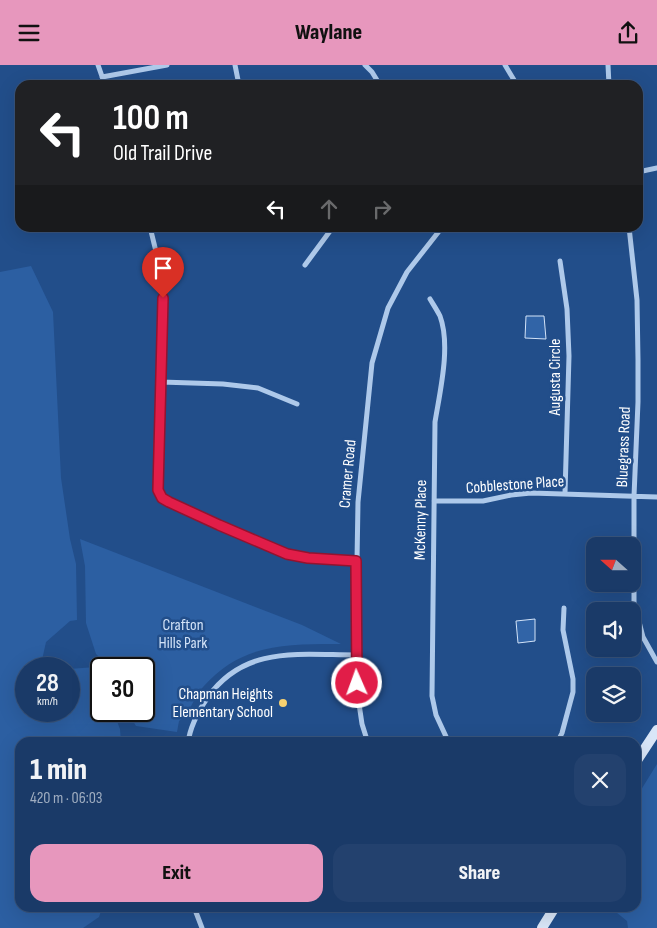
<!DOCTYPE html>
<meta charset="utf-8">
<style>
:root{--surface:#1a3a68;--page:#23416e;--text:#f1f3f6;--muted:#9fadc0;--line:#38547c;--accent:#e797bd}
body{margin:0;font-family:"Sofia Sans Condensed",sans-serif;background:var(--page);color:var(--text);height:100vh;display:flex;flex-direction:column;font-size:19px;white-space:nowrap}
*{box-sizing:border-box;margin:0}
p{font-size:16px;color:var(--muted)}
.icon{flex:none;width:28px;height:28px;fill:none;stroke:currentColor;stroke-width:2;stroke-linecap:round;stroke-linejoin:round}
.map{position:relative;flex:1;overflow:hidden}
.side{position:absolute;left:15px;top:672px;width:626px;height:175px;display:flex;flex-direction:column;background:var(--surface);border-radius:15px;box-shadow:0 5px 20px #0002,0 0 0 1px var(--line)}
.side>*{flex:none}
.top-card{position:absolute;left:15px;top:15px;width:628px;height:152px;border-radius:15px;box-shadow:0 5px 20px #0002,0 0 0 1px var(--line);background:#202124;color:#fff;overflow:hidden}
.needle{width:32px;rotate:291deg}
.buttons{position:absolute;left:586px;top:472px;display:grid;gap:10px}
.buttons a{display:grid;place-items:center;width:55px;height:55px;border-radius:10px;background:var(--surface);box-shadow:0 5px 20px #0002,0 0 0 1px var(--line);font-size:25px}
.speed{position:absolute;left:15px;top:592px;display:flex;gap:10px;font-size:25px;font-weight:700;text-align:center}
.speed>*{display:grid;place-content:center;width:65px;height:65px;border-radius:50%;background:var(--surface);box-shadow:0 5px 20px #0002,0 0 0 1px var(--line);line-height:1}
.speed small{font-size:12px;font-weight:400}
.speed .limit{border:2px solid #111;border-radius:8px;background:#fff;color:#111}
.pin{position:absolute;display:grid;place-items:center;width:42px;height:42px;color:#fff;margin:-51px -21px;border-radius:50% 50% 50% 0;rotate:-45deg;box-shadow:0 0 5px #0007}
.pin .icon{rotate:45deg}
.me{position:absolute;width:55px;margin:-28px;rotate:358deg;stroke-linejoin:round;filter:drop-shadow(0 0 4px #0008)}
.turn{display:flex;align-items:center;gap:18px;height:105px;padding:0 15px;font-size:22px}
.turn .icon{width:65px;height:65px;stroke-width:2.5}
.turn b{display:block;font-size:35px;line-height:42px}
.lanes{display:flex;align-items:center;height:48px;padding:0 15px;background:#0003;justify-content:center;gap:25px;direction:ltr}
.lanes .off{opacity:.35}
.round{display:grid;place-items:center;flex:none;width:52px;height:52px;border-radius:15px;background:var(--page)}
.headline{display:flex;align-items:center;justify-content:space-between;height:85px;padding:0 15px}
h1{font-size:30px;font-weight:800;line-height:38px}
.button{display:flex;gap:10px;margin-top:auto;padding:10px 15px}
.button a{flex:1;height:58px;border-radius:15px;background:var(--accent);color:#111;font-size:20px;font-weight:800;line-height:58px;text-align:center}
.button a+a{background:var(--page);color:var(--text)}
header{display:flex;justify-content:space-between;align-items:center;height:65px;padding:0 15px;background:var(--accent);color:#111;font-size:22px;font-weight:800}
.map>svg:first-child{display:block}
</style>
<header><svg class="icon" aria-label="menu" viewBox="0 0 24 24"><path d="M4 6h16M4 12h16M4 18h16"/></svg>Waylane<svg class="icon" aria-label="share" viewBox="0 0 24 24"><path d="M12 15V3M7 8l5-5 5 5M5 13v7h14v-7"/></svg></header>
<div class="map">
<svg width="657" height="863" viewBox="0 0 657 863">
<rect width="100%" height="100%" fill="#224e8a"/>
<path fill="#2c5fa2" d="M31,201l22,46 8,166 9,61 6,25 1,56 -7,1 -24,21 -4,18 10,9h-26v42h43v-42l27,-2 5,14v30h12l7,18 1,13 -101,1v164l82,1 -3,9 -16,11h-83v-656z
M80,474l222,86 39,19c-55,0 -99,-1 -138,43 -9,10 -14,28 -24,34l-2,11 -41,-6 -9,-15h17v-42h-32l-16,-15 -10,-31 -1,-57z
M657,699v164h-29l-1,-7 -16,-13 25,-1v-109z"/>
<path fill="#3164a7" stroke="#d3e3f8" d="M526,251h18l2,23 -21,-1z
M535,554v22l-17,2 -2,-22z"/>
<g fill="none" stroke-linecap="round" stroke-linejoin="round">
<path stroke="#aec9ea" stroke-width="5" d="M98,0l7,20
M235,0l4,20
M365,0l7,7 8,13
M505,0l12,20
M608,0l1,20
M102,12l65,-12
M638,107l19,-4
M150,162l11,45 2,26 -5,192 4,8 57,27 68,29 21,4 49,3
M629,162l8,73 1,60v42l-4,94v106l9,35 14,25
M560,196l7,48 2,47 -4,137
M305,200l28,-38
M430,234c3,5 7,11 10,17 11,30 0,75 -5,106l-3,274 4,19 13,28
M161,317l62,2 35,4 39,16
M434,436h49l28,-6 20,-2 126,4
M188,678c2,-16 11,-33 20,-46 37,-52 92,-42 148,-42
M368,678l-6,-19 -4,-27 -2,-42 1,-94 1,-59 14,-139 16,-55 19,-36 33,-42 4,-3
M557,678l5,-10 11,-41v-13l-10,-49 1,-22
M194,842l8,21
M542,842l10,6"/>
<path stroke="#d9e6f8" stroke-width="10" d="M636,697l21,-32
M542,863l13,-21"/>
</g>
<g fill="none" stroke-linecap="round" stroke-linejoin="round">
<g stroke="#92132f" stroke-width="12">
<path id="route" d="M163,233l-5,192 4,8 7,4 50,23 68,29 21,4 48,3 1,122"/>
</g>
<use href="#route" stroke="#e11d48" stroke-width="9"/>
</g>
<circle fill="#f7d170" stroke="#224e8a" stroke-width="2" cx="283" cy="638" r="5"/>
<g text-anchor="middle" dominant-baseline="central" stroke-width="5" stroke-linejoin="round" paint-order="stroke">
<g font-size="16" fill="#fff" stroke="#224e8a">
<text transform="translate(555 312) rotate(-90)">Augusta Circle</text>
<text transform="translate(624 382) rotate(-88)">Bluegrass Road</text>
<text transform="translate(348 409) rotate(-85)">Cramer Road</text>
<text transform="translate(515 420) rotate(-4)">Cobblestone Place</text>
<text transform="translate(421 455) rotate(-89)">McKenny Place</text>
</g>
<g font-size="16" fill="#d3e3f8" stroke="#224e8a">
<text x="183" y="560">Crafton<tspan x="183" dy="18">Hills Park</tspan></text>
</g>
<g font-size="16" fill="#fff" stroke="#224e8a" text-anchor="end">
<text x="273" y="629">Chapman Heights<tspan x="273" dy="18">Elementary School</tspan></text>
</g>
</g>
</svg>
<div class="buttons">
<a><svg class="needle" viewBox="-14 -14 28 28"><path d="M0-13l5 13h-10z" fill="#e53935"/><path d="M0 13l5-13h-10z" fill="#9fadc0"/></svg></a>
<a><svg class="icon" aria-label="sound" viewBox="0 0 24 24"><path d="M4 9h4l5-4v14l-5-4H4zM17 9q2 3 0 6"/></svg></a>
<a><svg class="icon" aria-label="layers" viewBox="0 0 24 24"><path d="M12 4l9 5-9 5-9-5zM3 14l9 5 9-5"/></svg></a>
</div>
<div class="speed"><div>28<small>km/h</small></div><div class="limit">30</div></div>
<div class="pin" style="left:163px;top:233px;background:#d93025"><svg class="icon" aria-label="arrive" viewBox="0 0 24 24"><path d="M6 21V4h12l-3 4 3 4H6"/></svg></div>
<svg class="me" style="left:357px;top:618px" viewBox="-20 -20 40 40"><circle r="17" fill="#e11d48" stroke="#fff" stroke-width="3"/><path d="M0-11L8 9 0 5-8 9z" fill="#fff"/></svg>
<div class="top-card">
<div class="turn"><svg class="icon" aria-label="left" viewBox="0 0 24 24"><path d="M17 20v-9H6M10 6l-5 5 5 5"/></svg><div><b>100 m</b>Old Trail Drive</div></div>
<div class="lanes"><svg class="icon" aria-label="left" viewBox="0 0 24 24"><path d="M17 20v-9H6M10 6l-5 5 5 5"/></svg><svg class="icon off" aria-label="ahead" viewBox="0 0 24 24"><path d="M12 20V5M6 11l6-6 6 6"/></svg><svg class="icon off" aria-label="right" viewBox="0 0 24 24"><path d="M7 20v-9h11M14 6l5 5-5 5"/></svg></div>
</div>
<section class="side">
<div class="headline"><div><h1>1 min</h1><p>420 m · 06:03</p></div><a class="round"><svg class="icon" aria-label="close" viewBox="0 0 24 24"><path d="M6 6l12 12M18 6L6 18"/></svg></a></div>
<div class="button"><a>Exit</a><a>Share</a></div>
</section>
</div>
